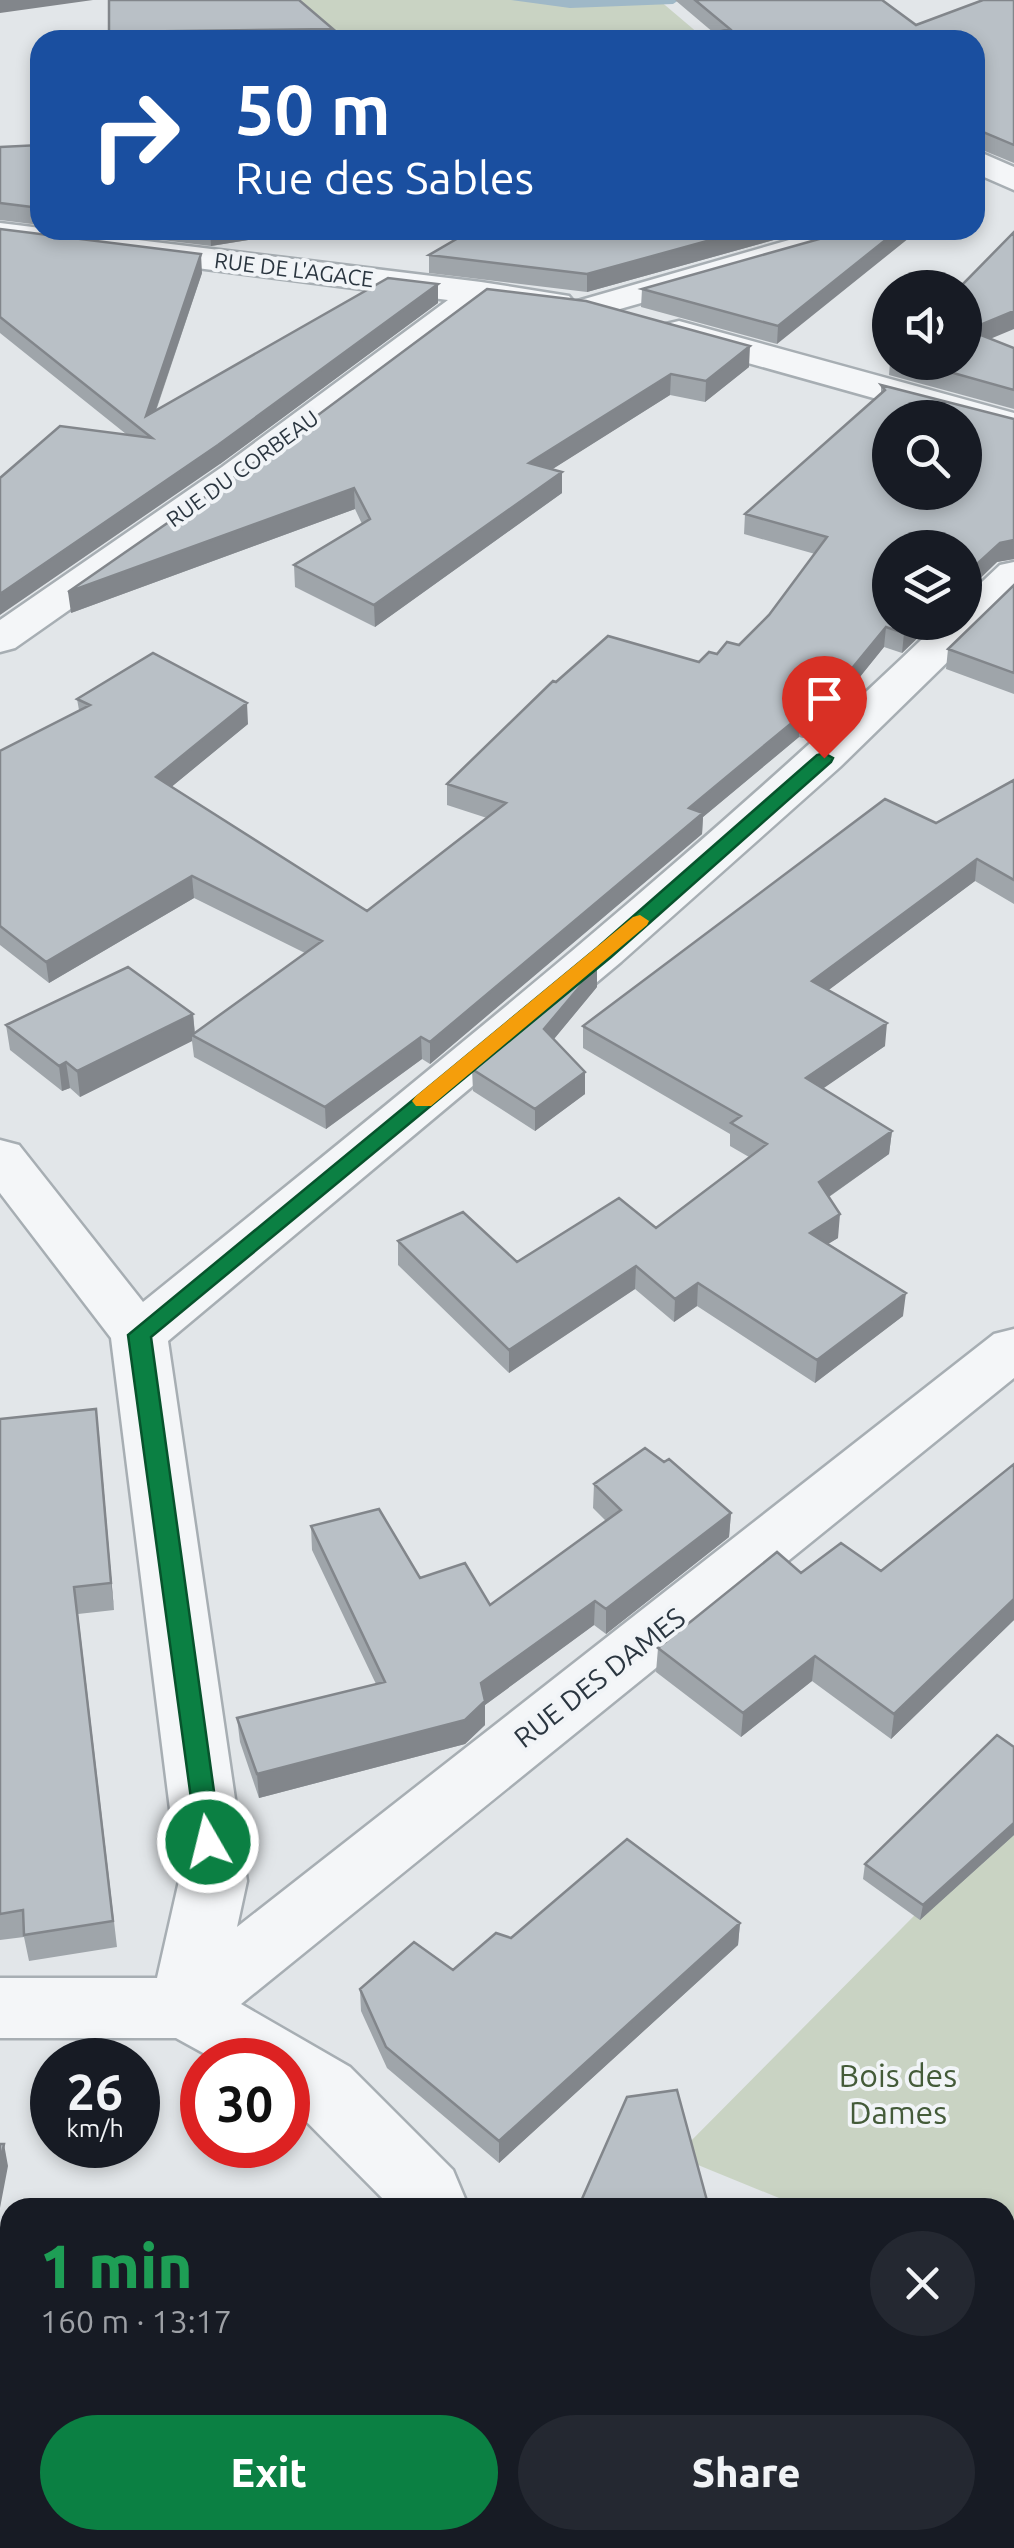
<!DOCTYPE html>
<meta charset="utf-8">
<style>
:root{--surface:#171b24;--page:#242831;--text:#f1f3f6;--muted:#9ea1a6;--accent:#0b8043}
body{margin:0;font-family:Ubuntu,sans-serif;background:var(--page);color:var(--text);height:100vh;display:flex;flex-direction:column;font-size:38px;white-space:nowrap}
*{box-sizing:border-box;margin:0}
p{font-size:32px;color:var(--muted)}
.icon{flex:none;width:55px;height:55px;fill:none;stroke:currentColor;stroke-width:2;stroke-linecap:round;stroke-linejoin:round}
.map{position:relative;flex:1;overflow:hidden}
.panel{position:absolute;left:0px;top:2198px;width:1015px;height:352px;display:flex;flex-direction:column;background:var(--surface);border-radius:30px 30px 0 0;box-shadow:0 5px 15px #0003}
.panel>*{flex:none}
.guide{position:absolute;left:30px;top:30px;width:955px;height:210px;border-radius:30px;box-shadow:0 5px 15px #0003;background:#1a4fa0;color:#fff;overflow:hidden}
.buttons{position:absolute;left:872px;top:270px;display:grid;gap:20px}
.buttons a{display:grid;place-items:center;width:110px;height:110px;border-radius:50%;background:var(--surface);box-shadow:0 5px 15px #0003;font-size:50px}
.speed{position:absolute;left:30px;top:2038px;display:flex;gap:20px;font-size:50px;font-weight:700;text-align:center}
.speed>*{display:grid;place-content:center;width:130px;height:130px;border-radius:50%;background:var(--surface);box-shadow:0 5px 15px #0003;line-height:1}
.speed small{font-size:25px;font-weight:400}
.speed .limit{border:15px solid #d22;background:#fff;color:#111}
.pin{position:absolute;display:grid;place-items:center;width:85px;height:85px;color:#fff;margin:-102px -42px;border-radius:50% 50% 50% 0;rotate:-45deg;box-shadow:0 0 10px #0007}
.pin .icon{rotate:45deg}
.me{position:absolute;width:110px;margin:-55px;rotate:352deg;stroke-linejoin:round;filter:drop-shadow(0 0 8px #0008)}
.turn{display:flex;align-items:center;gap:35px;height:210px;padding:0 40px;font-size:45px}
.turn .icon{width:130px;height:130px;stroke-width:2.5}
.turn b{display:block;font-size:70px;line-height:85px}
.round{display:grid;place-items:center;flex:none;width:105px;height:105px;border-radius:52px;background:var(--page)}
.summary{display:flex;align-items:center;justify-content:space-between;height:170px;padding:0 40px}
h1{font-size:60px;font-weight:800;line-height:75px;color:#1e9e55}
.action{display:flex;gap:20px;margin-top:auto;padding:20px 40px}
.action a{flex:1;height:115px;border-radius:60px;background:var(--accent);color:#fff;font-size:40px;font-weight:800;line-height:115px;text-align:center}
.action a+a{background:var(--page);color:var(--text)}
.map>svg:first-child{display:block}
</style>
<div class="map">
<svg width="1014" height="2548" viewBox="0 0 1014 2548">
<rect width="100%" height="100%" fill="#e2e6e9"/>
<path fill="#c9d3c3" d="M301,0h358l46,39 -415,1 36,-6z
M1014,1815v480l-9,-4v-83l-204,-1 -125,-51z"/>
<g fill="none" stroke-linecap="round" stroke-linejoin="round">
<path fill="#9fb8c7" fill-rule="evenodd" d="M511,0h168l-6,4 -103,4z"/>
<g stroke="#a7aeb3" stroke-width="5">
<path id="street" d="M975,150l39,17v23l-39,-17z
M0,223l481,59 88,14 5,6 250,-72h55l-5,7 -286,81 -12,-4 -5,-6 -14,6 -71,-9 -236,178 -235,165 -15,4v-32l222,-153 226,-167 -448,-57z
M679,321l335,92v23l-49,-13v-5h-20l-279,-78 -5,-8 5,-8z
M1014,562v35l-174,170 -219,195 -453,379 79,540 -10,46 757,-593 20,-5v49l-773,626 109,63 103,103 16,38h-77l-104,-105v-43h-72l-40,-22h-176v-60h157l22,-97 -68,-543 -111,-145v-53l19,5 124,157c272,-220 544,-437 797,-680h25v-24l35,-33z
M277,2540h81l-3,8h-81z"/>
</g>
<use href="#street" fill="#f4f6f8" fill-rule="evenodd"/>
</g>
<path fill="#9fa5aa" d="M675,0h207l34,25 98,-25v163l-39,-16v-107l-261,-7z
M333,29l1,11h-225v-8z
M40,145v80l-40,-5v-73z
M0,229l202,44 -46,138 282,-127v19l-218,161 -94,-30 -126,-101z
M80,230h232l-101,16z
M810,230l-223,62 -158,-19v-18z
M851,230l-74,114 -136,-37 1,-18z
M487,289l262,78 -44,35 -35,-7 -118,74 10,24 -187,134 -80,-40 -1,-22 68,-41 -7,-15 -284,104 180,-148z
M990,339l24,9v61l-125,-34 1,-13h75z
M881,385l133,34v140l-17,3 -32,31v-45l-75,74h44l-32,31 -18,-6 -50,62 -6,-1 -25,30 -4,-1 -96,80 -1,17 -272,230 -8,-5 -96,70 -132,-72 -2,-16 -112,56 -10,-9 -8,3 -52,-41 -4,-25 187,-11 2,19 110,-80 -111,-55 -145,85 -49,-38v-194l79,-41 -2,-11 171,25 -77,63 196,124 120,-93 -40,-13v-21l109,-102 143,-20 40,-17 30,-30 46,-61 -71,-20 1,-20 136,-120z
M1014,585v109l-68,-25 2,-20z
M1014,780v124l-39,-23 -147,109 57,56 -62,42 69,43 -3,23 -60,43 9,41 -11,6 76,72 -88,67 -118,-77 -23,16 -39,-33 -126,84 -111,-108v-24l119,21 139,-34 93,-71 -19,-11v-12l-147,-86v-22z
M597,987l-43,52 31,33v22l-50,37 -62,-40 -1,-22z
M96,1409l18,201 -36,4 39,333 -88,14 -5,-24 -24,3v-521z
M1014,1464v156l-123,119 -79,-58 -71,56 -85,-65 2,-24 143,-75 80,-2z
M594,1484l137,29 -2,24 -123,97 -12,-9 -109,80v20l-20,19 -206,54 -19,-56 -3,-24 139,-34 -64,-134 -1,-24 109,52 70,27 116,-84 -13,-13z
M1014,1747v88l-94,85 -57,-41 2,-15z
M740,1923l-2,22 -239,218 -112,-95 -26,-57 -1,-22 93,-19 58,-32z
M0,2243h10v85h-10z"/>
<path fill="#82868b" d="M0,0h93l-93,13z
M983,162l-2,18 -6,5v-16z
M210,230h102l-101,16z
M747,230h63l-223,62v-18z
M898,230h21l-142,114 1,-18z
M201,254l1,19 -55,163 -1,-20z
M438,284v19l-218,161 -220,151v-21z
M1014,311v18l-48,20 2,-19z
M750,346l-1,21 -44,35 1,-21z
M671,374l-1,21 -141,89v-21z
M562,472v21l-187,134 -1,-22z
M354,488l1,21 -284,104 -3,-21z
M1014,540v19l-17,3 -32,31v-18l35,-32z
M915,622h19l-32,31 2,-20z
M886,627l-2,20 -50,62 1,-20z
M829,687l-1,21 -25,30 1,-21z
M247,703l1,21 -90,74 -2,-21z
M800,716l-1,21 -96,80 -1,17 -272,230v-22l259,-234z
M977,859l-2,22 -165,123 2,-23z
M192,876l2,22 -145,85 -3,-21z
M597,966v21l-53,64v-22z
M193,1014l2,23 -3,-2v6l-112,56 -3,-26z
M887,1023l-2,23 -80,55 1,-23z
M421,1037l1,22 -96,70 -1,-22z
M66,1062l4,26 -8,3 -3,-25z
M585,1072v22l-50,37v-22z
M892,1131l-3,23 -72,51 2,-23z
M840,1214l-2,24 -31,19 3,-24z
M636,1266l-1,23 -126,84v-23z
M698,1283l-1,23 -23,16 1,-23z
M906,1293l-3,23 -88,67 2,-23z
M96,1409l3,26 15,175 -3,-27z
M731,1513l-2,24 -123,97v-25z
M1014,1599v21l-123,119 3,-25z
M595,1601l-1,24 -109,80v20l-20,19 -206,54 -2,-24 224,-91z
M815,1656l-3,25 -71,56 2,-24z
M1014,1823v12l-94,85 3,-15z
M740,1923l-2,22 -239,218v-22z
M4,2144l4,22 -8,42v-45z
M725,2540h6l-3,8h-6z"/>
<path fill="#b9c0c6" stroke="#82868b" stroke-width="2.5" fill-rule="evenodd" d="M109,0h190l34,29 -224,3z
M695,0h187l34,25 67,-25h31v145l-38,-16 -1,8v-97h-292l47,-11z
M334,32l9,8h-9z
M40,145v63l-40,-5v-56z
M975,157l8,5 -8,7z
M0,229l201,25 -55,162 242,-138 50,6 -220,161 -218,149v-116l60,-52 92,12 -152,-121z
M472,230h275l-160,44 -158,-19z
M851,230h47l-120,96 -136,-37z
M1014,232v79l-46,19 46,18v42l-100,-28h51v-74h-6z
M487,289l99,12 164,45 -44,35 -35,-7 -142,89 33,9 -188,133 -80,-40 76,-46 -16,-31 -286,104 183,-127z
M881,385l133,34v121l-14,3 -35,32v-27h-75v74h25l-11,11 -18,-6 -51,62 -6,-2 -25,30 -4,-1 -111,92 14,5 -273,229 -9,-5 -96,70 -133,-72 130,-94 -130,-65 -146,86 -46,-36v-175l90,-46 -13,-6 76,-46 94,50 -91,74 211,134 139,-108 -59,-19 106,-103 3,1 52,-46 91,26 10,-10 8,2 10,-12 12,3 30,-30 58,-78 -82,-23 140,-124zM890,418h75v74h-75z
M1014,585v88l-66,-24z
M1014,780v100l-37,-21 -165,122 75,42 -81,55 86,53 -73,51 21,32 -30,19 96,60 -89,67 -119,-77 -23,16 -39,-33 -127,84 -111,-109 65,-29 54,50 102,-64 37,30 111,-84 -36,-21 10,-7 -158,-90 302,-227 51,24z
M597,966l-53,63 41,43 -50,37 -63,-40z
M128,967l65,47 -116,57 -11,-9 -7,4 -53,-41z
M96,1409l15,174 -37,4 39,334 -89,14 -1,-25 -23,4v-495z
M645,1448l19,14 5,-3 62,54 -125,96 -11,-8 -114,82 4,18 -20,19 -208,54 -20,-56 148,-36 -74,-156 68,-17 41,69 45,-15 25,42 131,-95 -27,-26z
M1014,1464v135l-120,115 -79,-58 -72,57 -85,-65 119,-96 24,21 40,-30 40,28z
M997,1735l17,12v76l-91,82 -58,-41z
M627,1839l113,84 -241,218 -113,-94 -26,-58 54,-47 39,28 43,-37 15,5z
M677,2090l32,118h-131l49,-111z
M0,2144h4l-4,19z
M0,2243h10v71l-10,-1z
M430,2540h295l-3,8h-296z"/>
<path fill="#0b8043" stroke="#07532c" stroke-width="2.5" d="M824,753l9,5 -2,4 -220,195 -460,380 70,505 -4,8 -9,3 -10,-3 -70,-515 469,-387 220,-193z"/>
<path fill="#f59e0b" d="M640,915l9,6 -2,4 -216,181h-15l-4,-5 4,-5 217,-179z"/>
<g text-anchor="middle" dominant-baseline="central" stroke-width="8" stroke-linejoin="round" paint-order="stroke">
<g font-size="22" fill="#2b3640" stroke="#f1f4f7">
<text transform="translate(294 269) rotate(7)">RUE DE L'AGACE</text>
<text transform="translate(242 468) rotate(-36)">RUE DU CORBEAU</text>
</g>
<g font-size="28" fill="#2b3640" stroke="#f1f4f7">
<text transform="translate(599 1677) rotate(-38)">RUE DES DAMES</text>
</g>
<g font-size="32" fill="#445b39" stroke="#f1f4f7">
<text x="898" y="2075">Bois des<tspan x="898" dy="37">Dames</tspan></text>
</g>
</g>
</svg>
<div class="buttons">
<a><svg class="icon" aria-label="sound" viewBox="0 0 24 24"><path d="M4 9h4l5-4v14l-5-4H4zM17 9q2 3 0 6"/></svg></a>
<a><svg class="icon" aria-label="search" viewBox="0 0 24 24"><circle cx="10" cy="10" r="6"/><path d="M15 15l6 6"/></svg></a>
<a><svg class="icon" aria-label="layers" viewBox="0 0 24 24"><path d="M12 4l9 5-9 5-9-5zM3 14l9 5 9-5"/></svg></a>
</div>
<div class="speed"><div>26<small>km/h</small></div><div class="limit">30</div></div>
<div class="pin" style="left:824px;top:758px;background:#d93025"><svg class="icon" aria-label="arrive" viewBox="0 0 24 24"><path d="M6 21V4h12l-3 4 3 4H6"/></svg></div>
<svg class="me" style="left:208px;top:1842px" viewBox="-20 -20 40 40"><circle r="17" fill="#0b8043" stroke="#fff" stroke-width="3"/><path d="M0-11L8 9 0 5-8 9z" fill="#fff"/></svg>
<div class="guide">
<div class="turn"><svg class="icon" aria-label="right" viewBox="0 0 24 24"><path d="M7 20v-9h11M14 6l5 5-5 5"/></svg><div><b>50 m</b>Rue des Sables</div></div>
</div>
<section class="panel">
<div class="summary"><div><h1>1 min</h1><p>160 m · 13:17</p></div><a class="round"><svg class="icon" aria-label="close" viewBox="0 0 24 24"><path d="M6 6l12 12M18 6L6 18"/></svg></a></div>
<div class="action"><a>Exit</a><a>Share</a></div>
</section>
</div>
